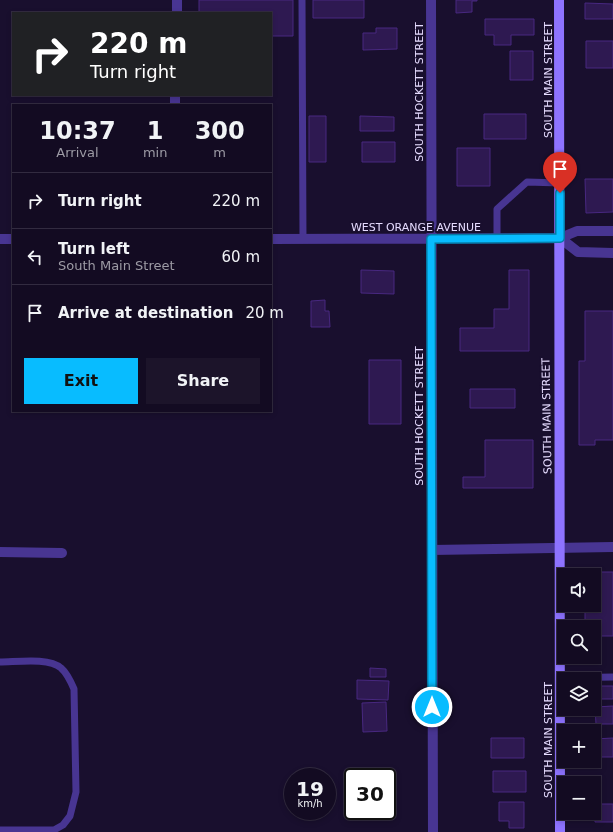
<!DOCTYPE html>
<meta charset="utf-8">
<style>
:root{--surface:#130b22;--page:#1c142a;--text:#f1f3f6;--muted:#9d9ba5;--line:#322b40;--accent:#08bcff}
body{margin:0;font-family:"DejaVu Sans",sans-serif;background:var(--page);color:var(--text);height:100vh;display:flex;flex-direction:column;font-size:15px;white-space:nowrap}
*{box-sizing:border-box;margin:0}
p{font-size:13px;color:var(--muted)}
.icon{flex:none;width:22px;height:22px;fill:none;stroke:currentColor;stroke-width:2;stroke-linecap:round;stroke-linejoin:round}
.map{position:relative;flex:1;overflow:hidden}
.details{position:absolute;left:12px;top:104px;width:260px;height:308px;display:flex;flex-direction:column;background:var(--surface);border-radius:0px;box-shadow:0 2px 6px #0003,0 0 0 1px var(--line)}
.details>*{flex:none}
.top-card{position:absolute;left:12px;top:12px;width:260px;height:84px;border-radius:0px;box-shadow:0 2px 6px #0003,0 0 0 1px var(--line);background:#202124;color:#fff;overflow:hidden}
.tools{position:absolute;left:557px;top:568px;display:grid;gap:8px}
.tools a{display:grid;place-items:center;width:44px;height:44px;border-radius:0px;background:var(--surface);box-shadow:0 2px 6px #0003,0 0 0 1px var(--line);font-size:20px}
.speed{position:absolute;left:284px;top:768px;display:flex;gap:8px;font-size:20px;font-weight:700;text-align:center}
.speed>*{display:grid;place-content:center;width:52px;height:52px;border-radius:50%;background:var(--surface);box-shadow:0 2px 6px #0003,0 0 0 1px var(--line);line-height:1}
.speed small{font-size:10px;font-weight:400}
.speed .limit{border:2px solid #111;border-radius:6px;background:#fff;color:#111}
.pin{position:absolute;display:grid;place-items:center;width:34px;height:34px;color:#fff;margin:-41px -17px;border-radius:50% 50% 50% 0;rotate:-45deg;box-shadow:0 0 4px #0007}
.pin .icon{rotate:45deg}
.me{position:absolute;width:44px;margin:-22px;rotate:0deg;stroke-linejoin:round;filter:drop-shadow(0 0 3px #0008)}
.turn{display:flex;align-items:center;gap:14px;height:84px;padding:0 12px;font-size:18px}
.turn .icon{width:52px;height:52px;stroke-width:2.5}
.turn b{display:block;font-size:28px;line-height:34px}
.eta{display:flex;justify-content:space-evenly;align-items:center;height:68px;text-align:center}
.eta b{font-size:24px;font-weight:700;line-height:28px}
.button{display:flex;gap:8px;margin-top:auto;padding:8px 12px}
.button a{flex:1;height:46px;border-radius:0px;background:var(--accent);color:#111;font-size:16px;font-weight:700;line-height:46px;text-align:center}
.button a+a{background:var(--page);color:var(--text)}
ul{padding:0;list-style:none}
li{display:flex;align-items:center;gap:12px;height:56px;padding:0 12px;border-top:1px solid var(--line)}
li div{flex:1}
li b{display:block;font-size:15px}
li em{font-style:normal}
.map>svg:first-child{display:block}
</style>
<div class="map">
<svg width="613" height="832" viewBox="0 0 613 832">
<rect width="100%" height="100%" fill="#190f2e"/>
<path fill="#2e1951" stroke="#482880" d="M199,0h94v36h-22v-23h-72z
M313,0h51v18h-51z
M456,0h21v1h-5v11l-16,1z
M585,3l28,1v15h-28z
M485,19h49v16h-23v10h-17v-10h-9z
M376,28h21v21l-34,1v-17h13z
M586,41h27v27h-27z
M510,51h23v29h-23z
M484,114h42v25h-42z
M309,116h17v46h-17z
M360,116l34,1v14h-34z
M362,142h33v20h-33z
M457,148h33v38h-33z
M585,179h28v33l-27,1z
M361,270l33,1v23l-33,-1z
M509,270h20v81h-69v-23h34v-19h15z
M325,300v11h4l1,16h-19v-26z
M585,311h28v129h-18v5h-16v-84h6z
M369,360h32v64h-32z
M470,389h45v19h-45z
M485,440h48v48h-70v-11h22z
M585,572h28v64h-19v-9h-9v-22h9v-30h-9z
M370,668l16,1v8h-16z
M357,680l32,1 -1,19 -31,-1z
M594,686h19v13h-19z
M386,702l1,29 -24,1 -1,-29z
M613,706v18h-17l-1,-17z
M491,738h33v20h-33z
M613,738v19h-19v-18z
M493,771h33v21h-33z
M365,772h28v16h-6v-11h-22z
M349,797h4v14h34v-14v20h-38z
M499,802h25v26h-15v-7h-10z
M595,804h18v18h-18z"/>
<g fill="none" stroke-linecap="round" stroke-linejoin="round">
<path stroke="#483592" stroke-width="7" d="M302,0l1,239
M497,238v-29l30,-27 33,1
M0,662c16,0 49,-5 61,6 6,5 10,14 13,21l2,103 -6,24 -7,9 -9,5h-54
M560,678l53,-1"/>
<path stroke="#483592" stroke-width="10" d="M431,0l2,832
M177,13v-13
M175,105v-10
M560,238l18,14 35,1
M0,239h13
M271,239l289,-1 17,-7h36
M432,550l181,-3
M0,552l62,1"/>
<path stroke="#8e73ff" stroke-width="10" d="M559,0l1,832"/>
</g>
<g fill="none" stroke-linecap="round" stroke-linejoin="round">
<g stroke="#057aa6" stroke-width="10">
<path id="route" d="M432,707l-1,-468 129,-1v-45"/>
</g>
<use href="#route" stroke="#08bcff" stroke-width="7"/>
</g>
<g text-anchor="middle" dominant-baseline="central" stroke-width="4" stroke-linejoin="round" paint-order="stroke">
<g font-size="11" fill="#e6dcff" stroke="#190f2e">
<text transform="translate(548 80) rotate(-90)">SOUTH MAIN STREET</text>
<text transform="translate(419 92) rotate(-90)">SOUTH HOCKETT STREET</text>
<text x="416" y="227">WEST ORANGE AVENUE</text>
<text transform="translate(419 416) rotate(-90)">SOUTH HOCKETT STREET</text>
<text transform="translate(547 416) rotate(-91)">SOUTH MAIN STREET</text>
<text transform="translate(548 740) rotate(-90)">SOUTH MAIN STREET</text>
</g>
</g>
</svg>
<div class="tools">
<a><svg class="icon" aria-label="sound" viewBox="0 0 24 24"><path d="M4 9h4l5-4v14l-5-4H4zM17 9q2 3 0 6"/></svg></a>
<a><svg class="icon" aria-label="search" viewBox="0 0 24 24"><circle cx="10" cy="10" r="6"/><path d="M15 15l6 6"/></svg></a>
<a><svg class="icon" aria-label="layers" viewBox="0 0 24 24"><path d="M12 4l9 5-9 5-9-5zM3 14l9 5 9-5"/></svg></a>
<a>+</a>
<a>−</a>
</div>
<div class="speed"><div>19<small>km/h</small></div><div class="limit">30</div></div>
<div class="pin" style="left:560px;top:193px;background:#d93025"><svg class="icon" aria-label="arrive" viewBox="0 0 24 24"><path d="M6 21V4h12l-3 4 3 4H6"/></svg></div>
<svg class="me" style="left:432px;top:707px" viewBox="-20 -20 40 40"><circle r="17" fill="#08bcff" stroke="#fff" stroke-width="3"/><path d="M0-11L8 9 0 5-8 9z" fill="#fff"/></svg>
<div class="top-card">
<div class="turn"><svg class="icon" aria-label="right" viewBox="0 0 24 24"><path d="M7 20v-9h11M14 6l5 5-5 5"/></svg><div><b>220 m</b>Turn right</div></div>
</div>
<section class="details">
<div class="eta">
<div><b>10:37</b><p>Arrival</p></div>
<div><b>1</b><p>min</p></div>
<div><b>300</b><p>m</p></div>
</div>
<ul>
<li><svg class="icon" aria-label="right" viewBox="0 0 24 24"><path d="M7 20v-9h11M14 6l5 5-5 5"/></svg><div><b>Turn right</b></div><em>220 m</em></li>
<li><svg class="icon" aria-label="left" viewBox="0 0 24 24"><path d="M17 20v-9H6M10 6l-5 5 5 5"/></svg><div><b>Turn left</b><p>South Main Street</p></div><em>60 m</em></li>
<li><svg class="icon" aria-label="arrive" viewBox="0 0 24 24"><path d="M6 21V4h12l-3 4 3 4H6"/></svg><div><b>Arrive at destination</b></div><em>20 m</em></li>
</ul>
<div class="button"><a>Exit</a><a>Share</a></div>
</section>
</div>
